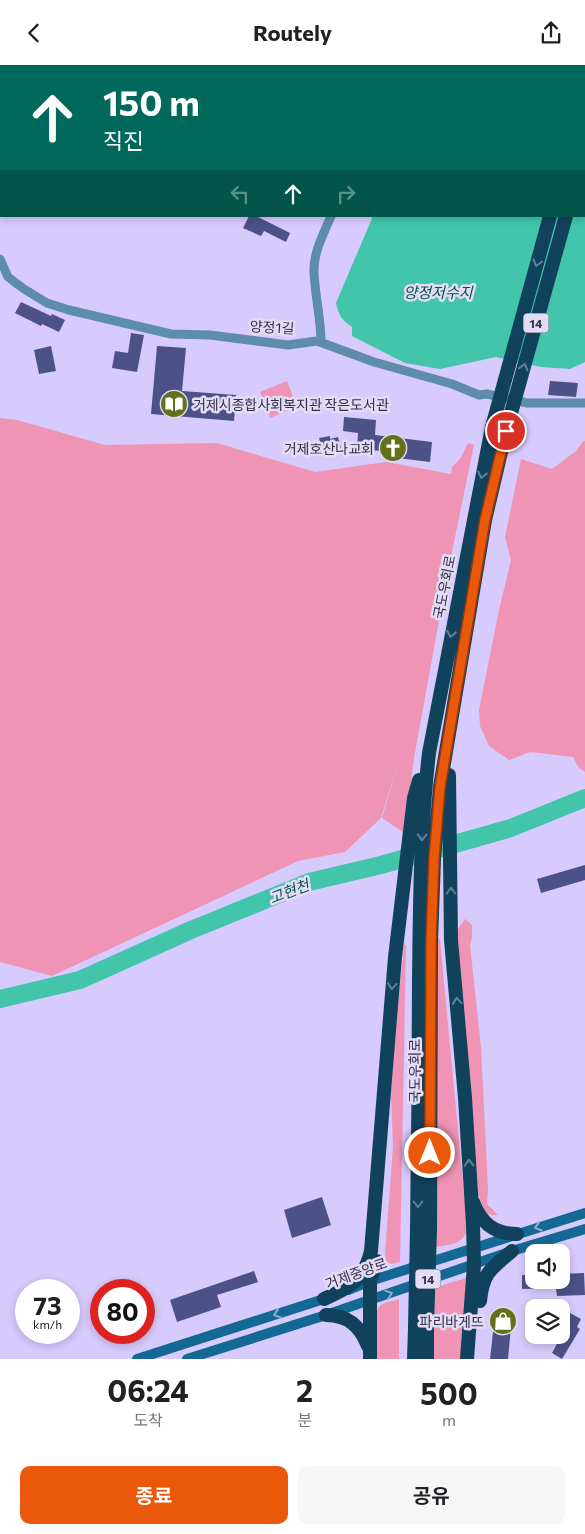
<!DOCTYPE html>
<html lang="ko">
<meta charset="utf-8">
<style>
:root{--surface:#fff;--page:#f6f6f6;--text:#202124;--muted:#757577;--accent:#ea580c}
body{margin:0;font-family:Commissioner,"Noto Sans KR",sans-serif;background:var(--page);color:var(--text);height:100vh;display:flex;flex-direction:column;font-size:19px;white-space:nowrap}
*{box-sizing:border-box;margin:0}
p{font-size:16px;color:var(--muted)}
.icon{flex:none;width:28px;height:28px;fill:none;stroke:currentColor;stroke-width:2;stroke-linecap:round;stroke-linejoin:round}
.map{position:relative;height:1294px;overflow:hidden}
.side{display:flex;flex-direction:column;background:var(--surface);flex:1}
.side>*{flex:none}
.hud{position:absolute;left:0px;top:0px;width:585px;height:152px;box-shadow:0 2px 8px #0003;background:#00695c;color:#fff;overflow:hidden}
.fabs{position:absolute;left:525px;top:1179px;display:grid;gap:10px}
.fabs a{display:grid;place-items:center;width:45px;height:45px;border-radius:10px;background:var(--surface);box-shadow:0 2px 8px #0003;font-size:25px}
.speed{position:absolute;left:15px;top:1214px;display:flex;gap:10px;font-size:25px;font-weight:700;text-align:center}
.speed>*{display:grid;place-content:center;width:65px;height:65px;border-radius:50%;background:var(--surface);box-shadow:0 2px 8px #0003;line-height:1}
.speed small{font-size:12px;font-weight:400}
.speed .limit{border:8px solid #d22;background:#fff;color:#111}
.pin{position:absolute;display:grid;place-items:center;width:42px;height:42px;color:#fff;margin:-21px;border:2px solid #fff;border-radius:50%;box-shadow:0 1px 5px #0007}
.me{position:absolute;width:55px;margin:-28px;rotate:0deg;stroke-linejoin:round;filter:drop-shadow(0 0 4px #0008)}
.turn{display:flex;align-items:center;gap:18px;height:105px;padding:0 20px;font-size:22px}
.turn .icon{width:65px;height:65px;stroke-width:2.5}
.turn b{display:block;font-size:35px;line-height:42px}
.lanes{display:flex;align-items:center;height:48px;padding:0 20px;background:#0003;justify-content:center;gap:25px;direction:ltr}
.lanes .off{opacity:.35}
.eta{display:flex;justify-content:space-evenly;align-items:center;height:85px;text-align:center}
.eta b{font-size:30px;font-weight:700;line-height:35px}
.button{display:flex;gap:10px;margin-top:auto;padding:10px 20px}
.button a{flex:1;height:58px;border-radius:10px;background:var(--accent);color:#fff;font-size:20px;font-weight:700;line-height:58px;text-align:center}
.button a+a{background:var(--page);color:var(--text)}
header{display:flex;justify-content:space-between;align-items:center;height:65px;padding:0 20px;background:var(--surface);font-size:22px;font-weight:700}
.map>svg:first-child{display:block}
</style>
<header><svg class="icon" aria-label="back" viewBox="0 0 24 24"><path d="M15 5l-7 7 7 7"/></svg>Routely<svg class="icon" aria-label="share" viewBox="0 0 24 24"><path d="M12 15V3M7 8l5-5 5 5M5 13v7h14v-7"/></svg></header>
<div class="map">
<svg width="585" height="1294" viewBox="0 0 585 1294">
<rect width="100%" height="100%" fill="#d7cafc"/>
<path fill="#ef94b5" d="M287,316l10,26 -27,11 -10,-26z
M0,353l17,2 88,25 112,-2 98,29 71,-10 65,12 1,-7 8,-8 8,-16 6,2 -26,126 -34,187 -10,75 -22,-15 18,-62 -19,62 -36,34 -47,9 -246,115 -52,-14z
M583,376h2v331l-6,-4 -6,-11 -43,-5 -21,8 -20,-14 -9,-20 -1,-16 20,-100 12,-50 -6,-23 16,-78 31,10 24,-18z
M465,854l7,6v12l-2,8 11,102 7,141 -1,16 11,11h-7l-6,-3 -7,-18 -22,-262z
M437,872l3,3 27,285c0,21 -19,19 -35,23z
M404,880l2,1 -6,316 -9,2 -5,-3 -1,-7 8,-108 -2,-52 3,-50z
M466,1213l2,1 -5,80h-30v-71z
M399,1234v60h-22c0,-12 -5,-45 3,-53 4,-4 14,-5 19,-7z"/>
<path fill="#42c5ab" d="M584,55l1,1v241l-15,7 -29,-2 -45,-10 -56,12 -35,-6 -53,-27v-9c-10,-7 -14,-12 -16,-24l37,-87h211z"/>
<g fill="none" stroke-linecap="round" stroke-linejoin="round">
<path stroke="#42c5ab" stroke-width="18" d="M280,0l2,1
M330,1l2,-1
M0,934l80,-19 111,-50 118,-48 72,-17 130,-37 74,-30"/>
</g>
<path fill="#4c5288" d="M249,151h7l34,17 -4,9 -22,-11 -3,5 -18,-8z
M21,237l30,14 1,-2 13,6 -6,12 -17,-8 -1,2 -26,-13z
M131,268l13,2 -7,37 -25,-4 3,-17 13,2z
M51,281l5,25 -17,3 -5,-24z
M157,281l29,2 -4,43 54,4 -2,26 -83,-7z
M550,316l28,2 -2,14 -28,-2z
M344,352l32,3 -1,15 57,7 -2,20 -49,-6 1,-5 -25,-2 1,-16 -15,-2z
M330,371v3l8,-2 3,12 -23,5 -2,-8 5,-1 -2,-7z
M585,800v15l-44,13 -4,-14z
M322,1132l9,28 -39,13 -8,-28z
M254,1206l4,11 -41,13 4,12 -44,15 -7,-22z
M584,1208l1,22 -28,1 -1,-8 -34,1v-14h12v5h27v-6z
M570,1248l11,6 -4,8 3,2 -18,30 -10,-6 7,-13 -8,-5h10v-6z
M495,1249l17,2 -4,43h-18z"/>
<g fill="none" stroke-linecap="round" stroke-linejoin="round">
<path stroke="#5e8daa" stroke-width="9" d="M368,1v-1
M0,194l8,18 16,12 23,14 22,7 102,24 39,1 78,10 29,-4 57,21 78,22 27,11 8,-1 40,9h58
M321,277c0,-23 -6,-46 -7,-70 -1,-19 10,-39 17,-56"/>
<path stroke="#5e8daa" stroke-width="10" d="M550,0l1,1
M584,0h1
M584,22l1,1"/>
<path stroke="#136994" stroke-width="10" d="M348,1225l22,-9 215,-68
M137,1294l193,-62
M187,1294l139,-44 186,-64 73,-22"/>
<path stroke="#11425c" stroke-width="14" d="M584,36l1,-5
M584,91l1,-5
M449,710l2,165 14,158 8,126 1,41 -7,94
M473,1137c8,21 21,32 44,32
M430,1165l1,-288 3,-83 6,-72 45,-267 21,-89
M417,1166c1,-83 2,-167 2,-250 1,-76 1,-152 10,-228l63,-326
M324,1234c25,-11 40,-18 47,-48l24,-294 19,-159 5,-18
M480,1236c3,-29 11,-32 32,-50
M326,1250c22,0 34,11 42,31
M370,1294v-78l7,-20
M414,1294l1,-31
M427,1294v-32"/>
<path stroke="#11425c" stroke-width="14" d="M492,362l58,-211
M506,366l60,-215
M427,1262l3,-97
M415,1263l2,-97"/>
</g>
<defs><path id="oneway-chevron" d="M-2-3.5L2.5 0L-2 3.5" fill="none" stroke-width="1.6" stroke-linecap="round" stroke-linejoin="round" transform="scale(1.25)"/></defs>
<g stroke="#658099">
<use href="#oneway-chevron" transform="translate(537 198) rotate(105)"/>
<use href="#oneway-chevron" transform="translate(524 302) rotate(-75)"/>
<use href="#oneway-chevron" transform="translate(482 410) rotate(102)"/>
<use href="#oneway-chevron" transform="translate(451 569) rotate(101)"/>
<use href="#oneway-chevron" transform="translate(422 772) rotate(93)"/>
<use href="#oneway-chevron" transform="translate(451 826) rotate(-90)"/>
<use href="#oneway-chevron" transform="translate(392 921) rotate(95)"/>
<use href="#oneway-chevron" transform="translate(457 936) rotate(-95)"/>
<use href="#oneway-chevron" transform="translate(469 1098) rotate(-93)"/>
<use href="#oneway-chevron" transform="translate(418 1139) rotate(90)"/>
</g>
<g stroke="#8faece">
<use href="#oneway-chevron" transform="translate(538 1162) rotate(163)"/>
<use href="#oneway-chevron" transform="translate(389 1229) rotate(-19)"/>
<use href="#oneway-chevron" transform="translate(277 1249) rotate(162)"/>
</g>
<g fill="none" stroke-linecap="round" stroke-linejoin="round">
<g stroke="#983908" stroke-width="12">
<path id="route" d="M430,1088l1,-211 3,-83 6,-72 45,-267 21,-89"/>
</g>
<use href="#route" stroke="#ea580c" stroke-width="9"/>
</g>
<defs>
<g id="library-disc" transform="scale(1.4375)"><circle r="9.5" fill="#65701a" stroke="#e2dcf5"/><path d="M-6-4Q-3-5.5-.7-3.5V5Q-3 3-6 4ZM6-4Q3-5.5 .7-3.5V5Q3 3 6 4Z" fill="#fff"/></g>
<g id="church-disc" transform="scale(1.4375)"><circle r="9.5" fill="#65701a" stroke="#e2dcf5"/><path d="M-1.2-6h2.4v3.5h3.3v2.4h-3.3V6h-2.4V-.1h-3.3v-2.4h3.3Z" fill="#fff"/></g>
<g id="shop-disc" transform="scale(1.4375)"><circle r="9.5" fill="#65701a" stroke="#e2dcf5"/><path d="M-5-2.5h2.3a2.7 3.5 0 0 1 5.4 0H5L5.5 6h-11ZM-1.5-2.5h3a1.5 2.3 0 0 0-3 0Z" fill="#fff"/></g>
</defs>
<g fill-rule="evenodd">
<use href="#library-disc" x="174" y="339"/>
<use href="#church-disc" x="393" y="383"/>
<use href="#shop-disc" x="503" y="1256"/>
</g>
<g text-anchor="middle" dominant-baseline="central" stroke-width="5" stroke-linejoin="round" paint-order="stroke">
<g fill="#e2dcf5" stroke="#6a637c" stroke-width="1">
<rect x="523.5" y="248.5" width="25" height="19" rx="4"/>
<rect x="415.5" y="1204.5" width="25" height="19" rx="4"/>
</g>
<g font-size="12" font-weight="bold" fill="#362f48">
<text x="536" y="258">14</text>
<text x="428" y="1214">14</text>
</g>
<g font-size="14" fill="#362f48" stroke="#e2dcf5">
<text transform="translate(272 262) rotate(3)">양정1길</text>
<text transform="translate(444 522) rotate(-79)">국도우회로</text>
<text transform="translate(414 1006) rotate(-90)">국도우회로</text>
<text transform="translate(356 1208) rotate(-20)">거제중앙로</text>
</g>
<g font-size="14" fill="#362f48" stroke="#e2dcf5" text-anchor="end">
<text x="193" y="339" text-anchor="start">거제시종합사회복지관 작은도서관</text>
<text x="374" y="383">거제호산나교회</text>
<text x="484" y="1256">파리바게뜨</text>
</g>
<g font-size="15" font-style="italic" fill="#035245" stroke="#e2dcf5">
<text x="438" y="227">양정저수지</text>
<text transform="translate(289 826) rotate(-21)">고현천</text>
</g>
</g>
</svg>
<div class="fabs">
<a><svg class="icon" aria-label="sound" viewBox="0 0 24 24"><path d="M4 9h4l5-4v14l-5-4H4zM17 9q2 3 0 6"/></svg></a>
<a><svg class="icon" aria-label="layers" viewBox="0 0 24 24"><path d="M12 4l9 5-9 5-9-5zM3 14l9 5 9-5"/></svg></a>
</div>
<div class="speed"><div>73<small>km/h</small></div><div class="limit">80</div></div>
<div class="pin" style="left:506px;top:366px;background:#d93025"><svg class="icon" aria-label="arrive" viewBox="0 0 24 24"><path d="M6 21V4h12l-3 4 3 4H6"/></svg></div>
<svg class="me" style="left:430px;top:1088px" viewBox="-20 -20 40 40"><circle r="17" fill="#ea580c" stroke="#fff" stroke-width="3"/><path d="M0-11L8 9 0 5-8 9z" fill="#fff"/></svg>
<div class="hud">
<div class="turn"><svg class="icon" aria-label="ahead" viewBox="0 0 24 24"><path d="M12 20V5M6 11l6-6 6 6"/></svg><div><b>150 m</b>직진</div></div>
<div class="lanes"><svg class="icon off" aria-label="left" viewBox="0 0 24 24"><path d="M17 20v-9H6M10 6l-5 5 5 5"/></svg><svg class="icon" aria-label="ahead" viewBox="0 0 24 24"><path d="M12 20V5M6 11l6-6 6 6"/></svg><svg class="icon off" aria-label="right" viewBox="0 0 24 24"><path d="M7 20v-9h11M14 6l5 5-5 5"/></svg></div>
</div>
</div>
<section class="side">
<div class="eta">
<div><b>06:24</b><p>도착</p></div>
<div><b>2</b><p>분</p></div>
<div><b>500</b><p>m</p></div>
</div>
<div class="button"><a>종료</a><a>공유</a></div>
</section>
